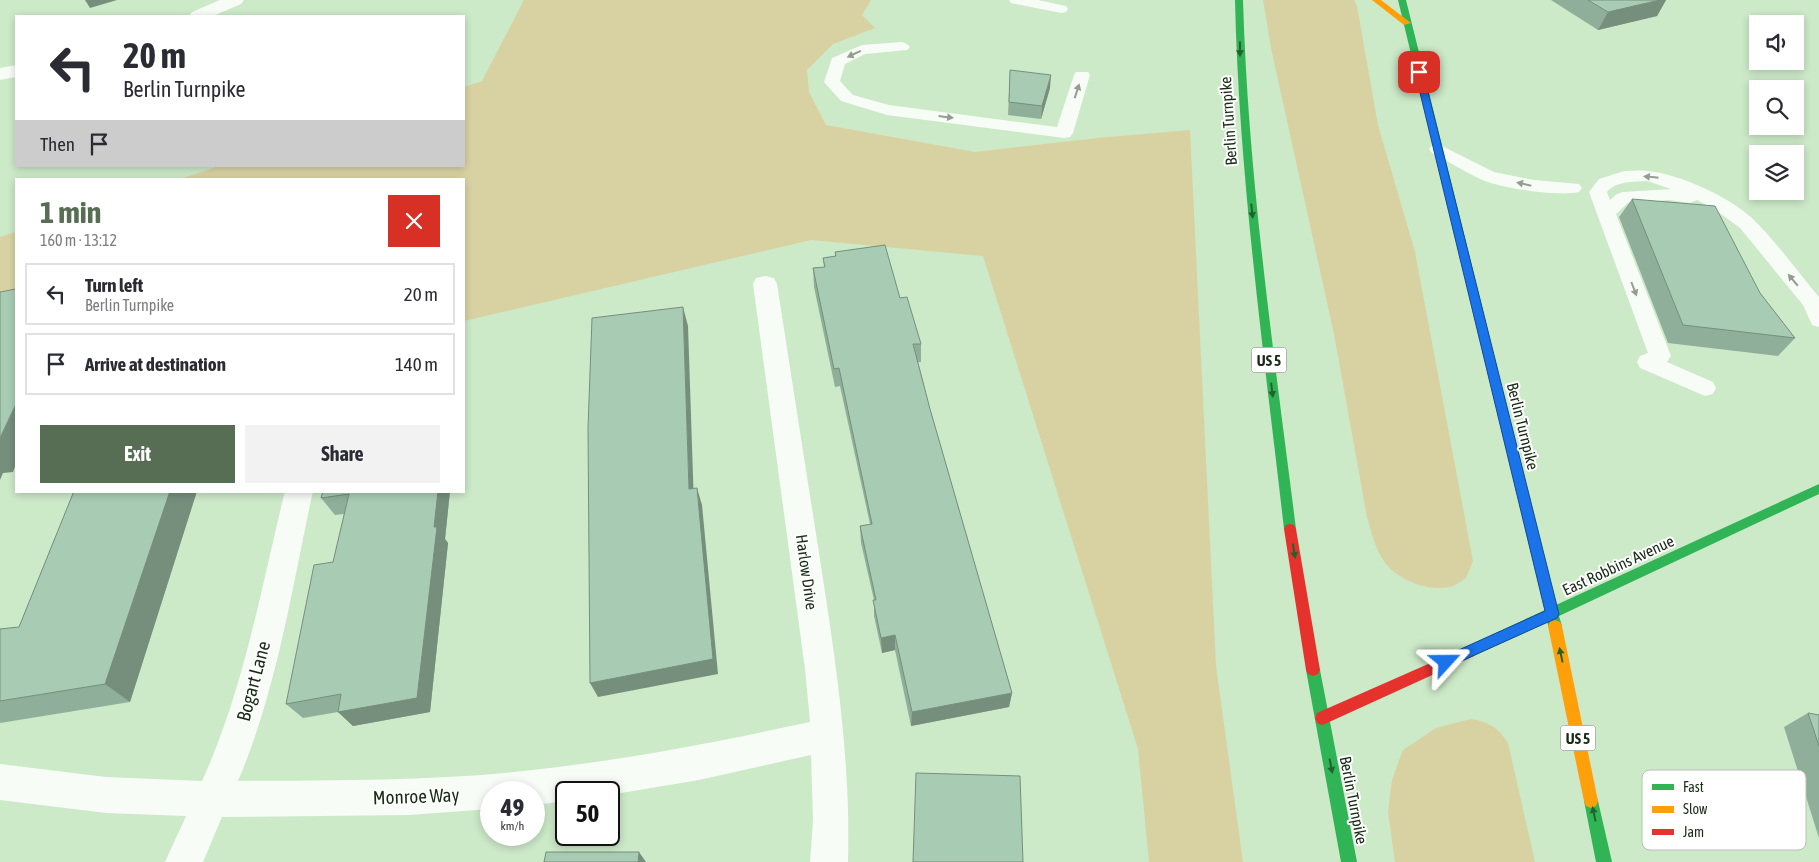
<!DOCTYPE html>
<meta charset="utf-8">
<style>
:root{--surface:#fff;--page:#f2f2f3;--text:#2b2b33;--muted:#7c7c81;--line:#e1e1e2;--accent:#576e54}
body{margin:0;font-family:"Asap Condensed",sans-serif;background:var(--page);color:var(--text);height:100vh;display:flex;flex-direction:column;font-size:19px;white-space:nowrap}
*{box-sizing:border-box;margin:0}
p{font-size:16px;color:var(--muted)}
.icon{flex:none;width:28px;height:28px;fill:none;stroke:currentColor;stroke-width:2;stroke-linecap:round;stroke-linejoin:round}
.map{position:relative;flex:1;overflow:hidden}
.drawer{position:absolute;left:15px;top:178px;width:450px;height:315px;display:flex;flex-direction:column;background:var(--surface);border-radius:0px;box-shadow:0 2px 8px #0003}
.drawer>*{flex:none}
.hud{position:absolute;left:15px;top:15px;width:450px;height:152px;border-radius:0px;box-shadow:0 2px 8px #0003;background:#fff;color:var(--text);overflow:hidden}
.buttons{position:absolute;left:1749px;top:15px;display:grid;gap:10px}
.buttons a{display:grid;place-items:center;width:55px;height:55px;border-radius:0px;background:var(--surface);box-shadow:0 2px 8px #0003;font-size:25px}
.speed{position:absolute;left:480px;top:781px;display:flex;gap:10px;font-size:25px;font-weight:700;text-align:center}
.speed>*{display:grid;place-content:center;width:65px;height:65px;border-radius:50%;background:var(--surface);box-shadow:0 2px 8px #0003;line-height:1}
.speed small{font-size:12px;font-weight:400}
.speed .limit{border:2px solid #111;border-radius:8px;background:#fff;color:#111}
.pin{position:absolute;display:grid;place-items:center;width:42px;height:42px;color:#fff;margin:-21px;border-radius:10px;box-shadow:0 2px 8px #0006}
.me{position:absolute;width:55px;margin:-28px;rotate:66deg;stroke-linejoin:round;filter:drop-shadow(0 0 4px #0008)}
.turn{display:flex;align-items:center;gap:18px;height:105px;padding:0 25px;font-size:22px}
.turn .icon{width:65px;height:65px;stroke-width:2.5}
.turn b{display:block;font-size:35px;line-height:42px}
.then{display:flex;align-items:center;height:48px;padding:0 25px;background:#0003;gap:10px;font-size:19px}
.round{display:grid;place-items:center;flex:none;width:52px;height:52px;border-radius:0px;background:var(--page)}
.headline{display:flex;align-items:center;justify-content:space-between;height:85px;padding:0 25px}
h1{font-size:30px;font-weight:700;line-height:38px;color:var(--accent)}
.button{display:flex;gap:10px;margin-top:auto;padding:10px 25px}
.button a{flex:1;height:58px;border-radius:0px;background:var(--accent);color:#fff;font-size:20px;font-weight:700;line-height:58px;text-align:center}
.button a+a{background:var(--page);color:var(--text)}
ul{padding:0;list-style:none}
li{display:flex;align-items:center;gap:15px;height:62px;margin:0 10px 8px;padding:0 15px;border:2px solid var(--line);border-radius:0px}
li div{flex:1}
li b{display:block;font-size:19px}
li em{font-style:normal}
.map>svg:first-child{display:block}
</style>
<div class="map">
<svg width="1819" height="862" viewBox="0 0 1819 862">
<rect width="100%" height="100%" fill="#cce9c8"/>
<path fill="#d8d2a3" d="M524,0h347l-9,15 13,13 -42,16 -26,26 2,22 17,33 149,27 123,-14 92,-8 26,536 27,196h-94l-11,-113 -155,-493 -172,-16 -347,81v-142h-284l39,-13h245v-79l18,-6z
M1263,0h91l3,6 21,119 37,127 58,309 -7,17c-4,3 -9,6 -13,8 -22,7 -53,-5 -67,-22 -11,-14 -14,-31 -19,-47l-33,-183 -63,-286z
M16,232v62l-16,4v-61z
M1471,719c18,3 28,9 37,24l27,119h-140l-7,-50 4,-32 11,-30 33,-22z"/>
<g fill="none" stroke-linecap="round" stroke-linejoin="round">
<path fill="#f7fcf7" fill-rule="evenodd" d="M1009,0h29l28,6 2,3 -2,3 -5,1 -50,-10z
M902,42l5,2 3,3 -3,3 -42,4 -20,10 -5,17 13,14 36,10 168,22 17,-52 2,-3h12l2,3 -17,58 -3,4 -6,1 -177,-23 -46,-14 -17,-19 8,-24 30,-13z
M1438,144l56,28 40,8 45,4 3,4 -3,4c-20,5 -80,-4 -99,-13 -17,-8 -32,-18 -48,-26l-3,-4 3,-4z
M1624,171c8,0 16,-1 23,0 31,2 85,27 107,49 24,24 44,52 65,77v30l-7,-2 -9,-20 -63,-77 -23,-17 -20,-11 -7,3 -21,-3 -41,3 -12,11 55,142 -4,6 46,20 3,6 -3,6 -8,2 -65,-28 -3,-6 3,-6 8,-3 -59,-161 10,-13zM1647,181l24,8 -48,3 -6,2 -7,6 -3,-8c9,-11 26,-10 40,-11z"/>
<path fill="#f7fcf7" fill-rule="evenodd" d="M220,0h24l-3,4 -28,12h-24l3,-4z
M16,65v12l-16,3v-12z
M765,276l9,2 3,6c14,90 28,180 42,269 16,103 32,205 29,309h-38l3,-42 -2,-65 -112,25 -90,15v-3h-43v9l-32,4v-13h-43v17l-82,6 -187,2 -19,45h-38l21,-46 -80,-3 -106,-13v-36l106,13 96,4c42,-92 59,-193 83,-290h28c-21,97 -36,199 -75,290 92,-1 185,0 276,-9 100,-10 198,-29 296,-50l-5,-53 -52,-385 3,-6z"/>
<path fill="#30b455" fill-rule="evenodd" d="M1235,0h8c5,177 31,353 53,529l-2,4 -4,1 -4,-1 -2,-4c-20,-176 -45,-352 -49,-529z
M1398,0h8l150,605 263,-121v10l-260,122 3,10 -2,4 -5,2 -5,-2 -3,-8 -78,36 -5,-2 -2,-4 2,-4 81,-38z
M1313,664l5,2 2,4 37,192h-16l-35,-192 2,-4z
M1591,794l5,2 2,5 14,61h-16l-12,-61 2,-5z"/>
<path fill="#ff9f0a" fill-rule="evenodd" d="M1372,0h9l30,23 -7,2z
M1555,620l5,2 2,4 36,175 -2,5 -5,2 -5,-2 -2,-5 -36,-175 2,-4z"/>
<path fill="#e5322d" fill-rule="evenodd" d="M1290,524l4,1 2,4 24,141 -2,4 -5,2 -5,-2 -2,-4 -22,-141 2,-4z
M1469,646l5,2 2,4 -2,4 -147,67 -5,2 -5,-2 -2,-5 2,-5z"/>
</g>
<path fill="#90af9a" d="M1551,0h115l-9,16 -59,14z
M1010,70l40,18 -9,31 -33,-4z
M1632,199l128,94 35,45 -17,18 -110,-13 -49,-126z
M835,252l65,46 21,46v18h-3l12,47 82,284 -3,14 -98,19 -16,-76 -13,3 -8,-37v-16l-13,-57 -1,-17 10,-2 -30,-138 -5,1 -21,-100 -1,-19 11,-1 -1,-9 12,-2z
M74,491h123l-67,211 -130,21v-94l19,-2z
M323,491h127l-5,48 3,4 -18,169 -77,14 -15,-14 -35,6 -17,-14 47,-142 11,-48 -9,1 -14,-17z
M1808,713l11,2v123l-35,-111z"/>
<path fill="#768f7d" d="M85,0h32l-27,8z
M1660,0h6l-9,16 -59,14 10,-18z
M1051,75l-1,13 -9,31 1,-13z
M683,307l5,19 6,180 -5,-17z
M16,404v60l-3,8 -10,1 -3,7v-42z
M697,488l5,17 16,169 -120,23 -8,-14z
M170,491h27l-67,211 -25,-18z
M438,491h12l-5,48 3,4 -18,169 -77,14 -15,-14 96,-185z
M895,635v15l-13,3 -1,-15z
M1012,693l-3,14 -98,19 1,-14z
M639,852l7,10h-8z"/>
<path fill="#a8ccb3" stroke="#768f7d" d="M1588,0h72l-52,12z
M1010,70l41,5 -9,31 -33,-4z
M1632,199l83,7 45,87 35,45 -112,-13z
M885,245l15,53 7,-1 14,47h-8l17,65 82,284 -100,19 -17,-77 -14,3 -8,-38h3l-16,-74 12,-2 -33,-156 -5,1 -21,-101 12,-1 -2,-9 13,-2 -1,-4z
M16,289v115l-16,34v-146z
M683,307l6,182 8,-1 16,171 -123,24 -2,-255 4,-110z
M74,491h96l-65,193 -105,17v-72l19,-2z
M323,491h115l-4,36h3l-20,171 -79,14 3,-18 -55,10 28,-139 19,-3 16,-68 -28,4z
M1808,713l11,2v31z
M916,773l104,3 3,86h-110z
M546,852h93l-1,10h-94z"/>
<defs><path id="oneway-solid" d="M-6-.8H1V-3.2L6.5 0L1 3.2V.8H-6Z" transform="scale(1.25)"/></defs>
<g fill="#22622f">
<use href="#oneway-solid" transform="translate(1240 49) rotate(90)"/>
<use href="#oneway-solid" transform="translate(1252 211) rotate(84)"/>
<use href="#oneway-solid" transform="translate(1272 390) rotate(83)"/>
<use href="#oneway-solid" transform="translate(1294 551) rotate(81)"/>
<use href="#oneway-solid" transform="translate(1561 655) rotate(-102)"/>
<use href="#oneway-solid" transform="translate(1331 766) rotate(79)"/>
<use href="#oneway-solid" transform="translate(1594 814) rotate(-102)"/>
</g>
<g fill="#939e91">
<use href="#oneway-solid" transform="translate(854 54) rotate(155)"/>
<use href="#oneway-solid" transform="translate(1077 91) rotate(-72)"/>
<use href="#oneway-solid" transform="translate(946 117) rotate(7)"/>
<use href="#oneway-solid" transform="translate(1651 177) rotate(-174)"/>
<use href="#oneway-solid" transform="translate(1524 184) rotate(-167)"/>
<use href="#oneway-solid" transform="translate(1793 280) rotate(-130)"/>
<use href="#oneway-solid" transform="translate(1634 289) rotate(69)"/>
</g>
<path fill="#1a73e8" stroke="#114b97" d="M1419,69l4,3 136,542 -2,4 -111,50 -5,-1 -2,-5 2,-4 104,-47 -130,-539z"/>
<g text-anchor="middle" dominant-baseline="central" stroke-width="4" stroke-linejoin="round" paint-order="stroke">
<g fill="#fff" stroke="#5d6b5b" stroke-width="1">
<rect x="1251.5" y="347.5" width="35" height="25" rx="4"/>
<rect x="1560.5" y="725.5" width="35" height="25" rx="4"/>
</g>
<g font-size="15" font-weight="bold" fill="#182c15">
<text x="1269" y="360">US 5</text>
<text x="1578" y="738">US 5</text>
</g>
<g font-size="16" fill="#182c15" stroke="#fff">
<text transform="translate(1228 121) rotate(-94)">Berlin Turnpike</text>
<text transform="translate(1523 426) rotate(76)">Berlin Turnpike</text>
<text transform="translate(1618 565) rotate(-25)">East Robbins Avenue</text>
<text transform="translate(807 572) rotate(82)">Harlow Drive</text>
<text transform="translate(1354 800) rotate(79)">Berlin Turnpike</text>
</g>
<g font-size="19" fill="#182c15" stroke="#fff">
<text transform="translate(253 681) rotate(-75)">Bogart Lane</text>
<text transform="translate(416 796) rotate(-2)">Monroe Way</text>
</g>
</g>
<rect x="1642" y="770" width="164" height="80" rx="8" fill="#fff" stroke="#bac0b9" stroke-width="1"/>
<rect x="1652" y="784" width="22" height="6" fill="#30b455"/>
<rect x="1652" y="806" width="22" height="7" fill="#ff9f0a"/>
<rect x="1652" y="829" width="22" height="6" fill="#e5322d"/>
<g font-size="14" fill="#182c15">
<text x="1683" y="792">Fast</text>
<text x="1683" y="814">Slow</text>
<text x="1683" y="837">Jam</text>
</g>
</svg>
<div class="buttons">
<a><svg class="icon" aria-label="sound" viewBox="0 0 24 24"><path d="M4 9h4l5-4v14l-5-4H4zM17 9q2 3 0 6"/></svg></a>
<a><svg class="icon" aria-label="search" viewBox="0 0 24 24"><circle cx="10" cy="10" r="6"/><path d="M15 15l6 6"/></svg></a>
<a><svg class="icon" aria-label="layers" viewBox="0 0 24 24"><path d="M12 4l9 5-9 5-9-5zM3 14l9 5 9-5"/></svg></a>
</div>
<div class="speed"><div>49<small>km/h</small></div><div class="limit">50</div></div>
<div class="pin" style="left:1419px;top:72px;background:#d93025"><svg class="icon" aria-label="arrive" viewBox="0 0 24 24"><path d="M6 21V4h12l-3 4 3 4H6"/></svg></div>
<svg class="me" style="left:1446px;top:662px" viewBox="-20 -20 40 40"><path d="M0-17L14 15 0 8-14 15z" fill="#1a73e8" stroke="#fff" stroke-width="4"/></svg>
<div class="hud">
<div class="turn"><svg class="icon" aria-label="left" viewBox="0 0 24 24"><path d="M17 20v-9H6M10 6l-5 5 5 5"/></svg><div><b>20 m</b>Berlin Turnpike</div></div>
<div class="then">Then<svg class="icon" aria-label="arrive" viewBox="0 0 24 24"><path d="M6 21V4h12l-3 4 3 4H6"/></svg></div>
</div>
<section class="drawer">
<div class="headline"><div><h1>1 min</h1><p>160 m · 13:12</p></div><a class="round" style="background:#d93025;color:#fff"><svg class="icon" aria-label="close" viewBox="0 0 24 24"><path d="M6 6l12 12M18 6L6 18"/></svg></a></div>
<ul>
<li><svg class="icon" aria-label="left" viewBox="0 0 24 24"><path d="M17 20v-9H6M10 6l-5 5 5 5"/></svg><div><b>Turn left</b><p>Berlin Turnpike</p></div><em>20 m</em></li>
<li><svg class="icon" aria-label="arrive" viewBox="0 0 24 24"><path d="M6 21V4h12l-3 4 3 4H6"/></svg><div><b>Arrive at destination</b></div><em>140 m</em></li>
</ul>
<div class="button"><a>Exit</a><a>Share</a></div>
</section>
</div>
